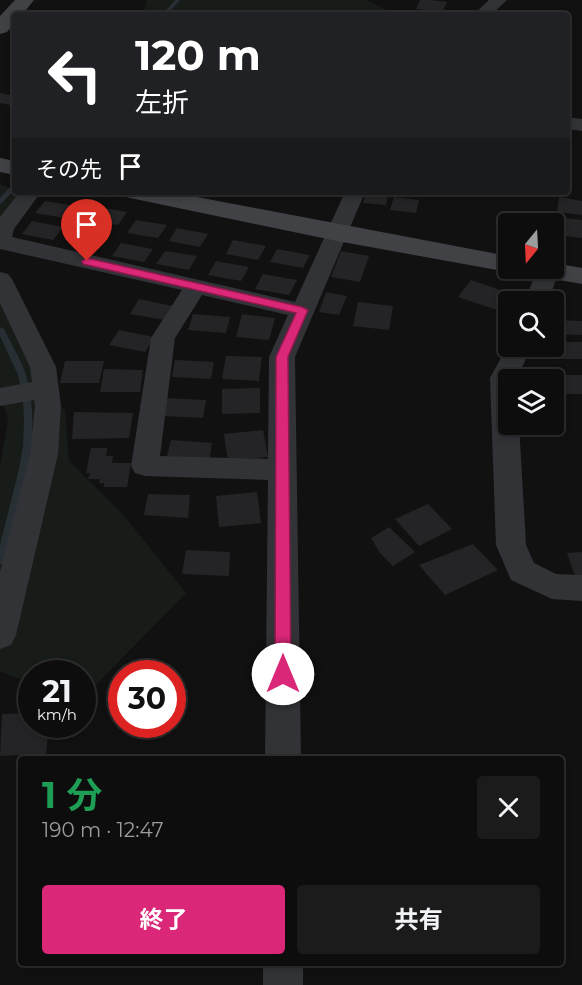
<!DOCTYPE html>
<html lang="ja">
<meta charset="utf-8">
<style>
:root{--surface:#0d0d0e;--page:#1b1b1c;--text:#f1f3f6;--muted:#9a9c9e;--line:#2d2d2e;--accent:#db2777}
body{margin:0;font-family:Montserrat,"Noto Sans JP",sans-serif;background:var(--page);color:var(--text);height:100vh;display:flex;flex-direction:column;font-size:22px;white-space:nowrap}
*{box-sizing:border-box;margin:0}
p{font-size:20px;color:var(--muted)}
.icon{flex:none;width:33px;height:33px;fill:none;stroke:currentColor;stroke-width:2;stroke-linecap:round;stroke-linejoin:round}
.map{position:relative;flex:1;overflow:hidden}
.side{position:absolute;left:18px;top:756px;width:546px;height:210px;display:flex;flex-direction:column;background:var(--surface);border-radius:6px;box-shadow:0 3px 9px #0003,0 0 0 2px var(--line)}
.side>*{flex:none}
.hud{position:absolute;left:12px;top:12px;width:558px;height:183px;border-radius:6px;box-shadow:0 3px 9px #0003,0 0 0 2px var(--line);background:#202124;color:#fff;overflow:hidden}
.needle{width:39px;rotate:198deg}
.buttons{position:absolute;left:498px;top:213px;display:grid;gap:12px}
.buttons a{display:grid;place-items:center;width:66px;height:66px;border-radius:6px;background:var(--surface);box-shadow:0 3px 9px #0003,0 0 0 2px var(--line);font-size:30px}
.speed{position:absolute;left:18px;top:660px;display:flex;gap:12px;font-size:30px;font-weight:700;text-align:center}
.speed>*{display:grid;place-content:center;width:78px;height:78px;border-radius:50%;background:var(--surface);box-shadow:0 3px 9px #0003,0 0 0 2px var(--line);line-height:1}
.speed small{font-size:15px;font-weight:400}
.speed .limit{border:9px solid #d22;background:#fff;color:#111}
.pin{position:absolute;display:grid;place-items:center;width:51px;height:51px;color:#fff;margin:-62px -26px;border-radius:50% 50% 50% 0;rotate:-45deg;box-shadow:0 0 6px #0007}
.pin .icon{rotate:45deg}
.me{position:absolute;width:66px;margin:-33px;rotate:0deg;stroke-linejoin:round;filter:drop-shadow(0 0 4px #0008)}
.turn{display:flex;align-items:center;gap:21px;height:126px;padding:0 24px;font-size:27px}
.turn .icon{width:78px;height:78px;stroke-width:2.5}
.turn b{display:block;font-size:42px;line-height:51px}
.then{display:flex;align-items:center;height:57px;padding:0 24px;background:#0003;gap:12px;font-size:22px}
.round{display:grid;place-items:center;flex:none;width:63px;height:63px;border-radius:6px;background:var(--page)}
.overview{display:flex;align-items:center;justify-content:space-between;height:102px;padding:0 24px}
h1{font-size:36px;font-weight:700;line-height:45px;color:#1e9e55}
.primary-button{display:flex;gap:12px;margin-top:auto;padding:12px 24px}
.primary-button a{flex:1;height:69px;border-radius:6px;background:var(--accent);color:#fff;font-size:24px;font-weight:700;line-height:69px;text-align:center}
.primary-button a+a{background:var(--page);color:var(--text)}
.map>svg:first-child{display:block}
</style>
<div class="map">
<svg width="582" height="985" viewBox="0 0 582 985">
<rect width="100%" height="100%" fill="#111112"/>
<path fill="#171c18" d="M147,0h219l27,13 15,2h-265z
M0,184l19,8 -19,33z
M0,273l47,121 18,16 4,51 56,56 61,76 -103,105 -1,-24h-50l-1,10 -31,-13v-204l8,-46 -8,-30z"/>
<g fill="none" stroke-linecap="round" stroke-linejoin="round">
<path fill="#282f34" fill-rule="evenodd" d="M175,0h5l-13,15h-5z
M15,183v6l-13,14 -2,1v-6l13,-14z
M0,327l4,2c7,15 17,30 22,46 18,62 -6,127 -22,186l-1,2 -3,2v-20l19,-76 4,-23 1,-24 -1,-24 -5,-23 -18,-39z"/>
</g>
<path fill="#242426" d="M420,0h9l18,2 -5,10 -26,-3z
M0,93l15,3v10l-15,-3z
M366,192h23l-3,13 -23,-2z
M394,197l25,3 -3,13 -26,-3z
M559,197l23,4v14l-25,-3z
M45,201l30,5 -10,12 -30,-5z
M97,207l30,5 -9,13 -31,-6z
M564,218l18,2v18l-19,-2z
M136,220l31,5 -9,13 -31,-5z
M32,221l31,6 -10,13 -31,-6z
M177,228l31,6 -8,13 -31,-6z
M78,231l31,5 -10,13 -31,-5z
M233,240l33,6 -8,14 -32,-6z
M121,243l32,6 -9,13 -32,-6z
M277,249l33,6 -7,13 -33,-6z
M165,251l32,5 -8,14 -33,-6z
M341,251l28,5 -9,26 -29,-5z
M216,261l33,6 -8,14 -33,-6z
M263,274l34,6 -8,15 -34,-6z
M471,280l44,15 -12,17 -45,-15z
M326,292l21,4 -8,19 -20,-3z
M139,299l34,7 -8,14 -35,-6z
M358,302l35,4 -4,24 -36,-4z
M193,314l37,3 -4,16 -38,-3z
M242,314l33,4 -6,22 -33,-3z
M554,320l28,1v14l-28,-1z
M119,330l35,7 -9,15 -36,-7z
M554,342h28v17h-27l-3,-13z
M226,356l36,1 -3,24 -37,-2z
M175,360l39,2 -3,17 -39,-2z
M65,361h39l-5,22h-39z
M104,369l39,1 -3,22h-40z
M541,369l4,11h-17l-4,-9z
M558,375h24v19h-19z
M260,388v25l-38,1v-25z
M166,398l40,2 -3,18 -41,-2z
M74,412l59,1 -4,25 -57,1z
M263,430l5,27 -40,4 -4,-27z
M171,440l41,3 -3,19 -43,-2z
M91,448h16l-1,8h7l-1,7h19l-4,24h-23v-4h-5l1,-4h-12l2,-6h-4z
M257,492l4,31 -42,4 -3,-31z
M148,494l42,1 -2,23 -44,-3z
M428,504l24,25 -33,17 -24,-27z
M389,527l26,25 -22,14 -13,-13 -9,-15z
M473,544l25,26 -53,25 -26,-30z
M186,550l44,2 -1,24 -47,-2z
M582,552v23l-7,1 -8,-23z
M32,713v11h17l-3,30 -46,2 2,-42z"/>
<g fill="none" stroke-linecap="round" stroke-linejoin="round">
<path fill="#323336" fill-rule="evenodd" d="M489,0h18l-16,15h-18z
M567,117l15,2v12l-15,-2z
M20,192h21l-27,37 -2,8 283,65 50,-110h20l-70,165 6,402h-36l3,-279 -123,-4 -10,-3 -4,-7 20,-128 31,-48 -182,-41v-32zM202,295l86,20 -19,42 -1,102 -108,-3 15,-118z
M554,265l5,6 -11,31h-24l14,-34h16z
M0,272l8,2 4,5 44,88 5,39 -3,48 -42,181 -5,10 -11,4v-77l30,-118 5,-48 -1,-6 -34,6v-18l32,-6 -2,-15 -30,-64z
M508,345v1h24l-16,34h-8v44h11l7,121 8,18 22,11 26,1v26l-30,-2 -41,-19 -15,-35 -6,-167z
M263,963h40v22h-40z"/>
<path fill="#404246" fill-rule="evenodd" d="M15,0h19l-12,15h-7v8l-8,9 -7,2v-18z
M0,158l15,3v14l-15,-3z
M123,192h48l337,64v12h10l-10,4 -171,-31 -202,-42 -9,-2z
M554,263l28,5v16l-57,-10 -4,-6h33z"/>
</g>
<path fill="#db2777" stroke="#8e194d" stroke-width="1.5" d="M87,258l215,49 6,3 -20,47 3,317 -3,5 -5,2 -6,-2 -2,-5 1,-317 20,-44 -213,-49 -1,-3z"/>
</svg>
<div class="buttons">
<a><svg class="needle" viewBox="-14 -14 28 28"><path d="M0-13l5 13h-10z" fill="#e53935"/><path d="M0 13l5-13h-10z" fill="#9a9c9e"/></svg></a>
<a><svg class="icon" aria-label="search" viewBox="0 0 24 24"><circle cx="10" cy="10" r="6"/><path d="M15 15l6 6"/></svg></a>
<a><svg class="icon" aria-label="layers" viewBox="0 0 24 24"><path d="M12 4l9 5-9 5-9-5zM3 14l9 5 9-5"/></svg></a>
</div>
<div class="speed"><div>21<small>km/h</small></div><div class="limit">30</div></div>
<div class="pin" style="left:87px;top:261px;background:#d93025"><svg class="icon" aria-label="arrive" viewBox="0 0 24 24"><path d="M6 21V4h12l-3 4 3 4H6"/></svg></div>
<svg class="me" style="left:283px;top:674px" viewBox="-20 -20 40 40"><circle r="19" fill="#fff"/><path d="M0-13L10 11 0 6-10 11z" fill="#db2777"/></svg>
<div class="hud">
<div class="turn"><svg class="icon" aria-label="left" viewBox="0 0 24 24"><path d="M17 20v-9H6M10 6l-5 5 5 5"/></svg><div><b>120 m</b>左折</div></div>
<div class="then">その先<svg class="icon" aria-label="arrive" viewBox="0 0 24 24"><path d="M6 21V4h12l-3 4 3 4H6"/></svg></div>
</div>
<section class="side">
<div class="overview"><div><h1>1 分</h1><p>190 m · 12:47</p></div><a class="round"><svg class="icon" aria-label="close" viewBox="0 0 24 24"><path d="M6 6l12 12M18 6L6 18"/></svg></a></div>
<div class="primary-button"><a>終了</a><a>共有</a></div>
</section>
</div>
